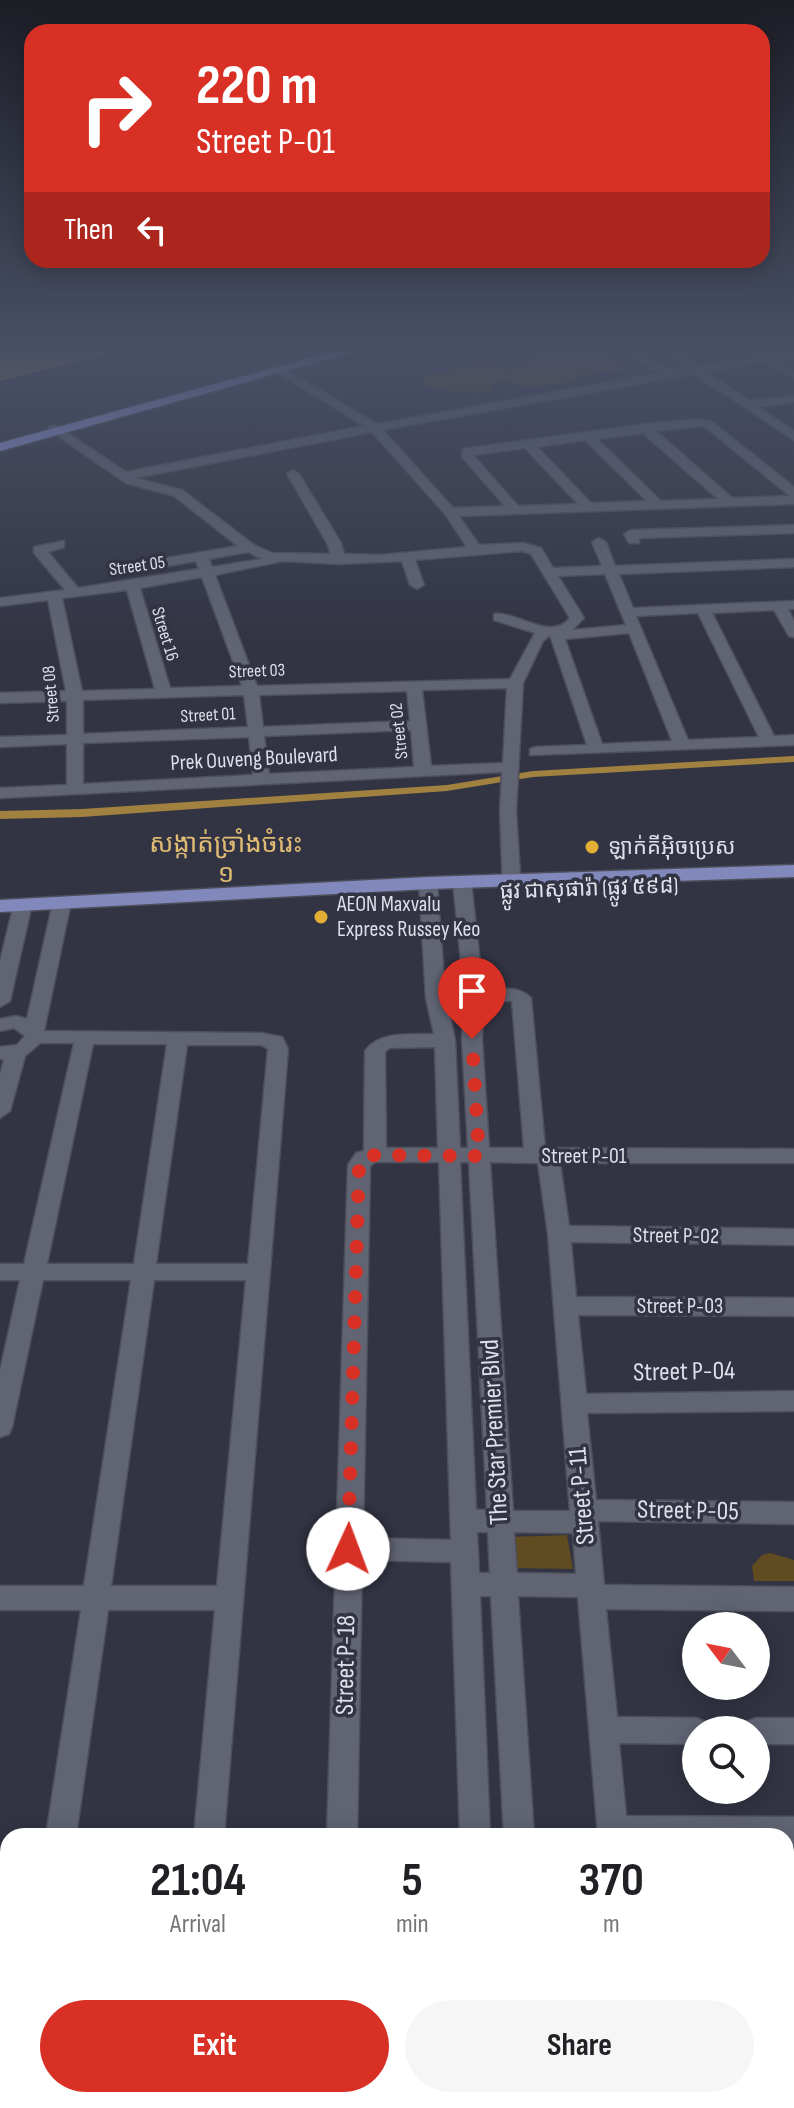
<!DOCTYPE html>
<meta charset="utf-8">
<style>
:root{--surface:#fff;--page:#f6f6f6;--text:#202124;--muted:#757577;--accent:#d93025}
body{margin:0;font-family:"Sofia Sans Condensed","Noto Sans Khmer",sans-serif;background:var(--page);color:var(--text);height:100vh;display:flex;flex-direction:column;font-size:30px;white-space:nowrap}
*{box-sizing:border-box;margin:0}
p{font-size:26px;color:var(--muted)}
.icon{flex:none;width:44px;height:44px;fill:none;stroke:currentColor;stroke-width:2;stroke-linecap:round;stroke-linejoin:round}
.map{position:relative;flex:1;overflow:hidden}
.details{position:absolute;left:0px;top:1828px;width:794px;height:280px;display:flex;flex-direction:column;background:var(--surface);border-radius:24px 24px 0 0;box-shadow:0 4px 20px #0003}
.details>*{flex:none}
.top-card{position:absolute;left:24px;top:24px;width:746px;height:244px;border-radius:24px;box-shadow:0 4px 20px #0003;background:#d93025;color:#fff;overflow:hidden}
.needle{width:52px;rotate:302deg}
.tools{position:absolute;left:682px;top:1612px;display:grid;gap:16px}
.tools a{display:grid;place-items:center;width:88px;height:88px;border-radius:50%;background:var(--surface);box-shadow:0 4px 20px #0003;font-size:40px}
.pin{position:absolute;display:grid;place-items:center;width:68px;height:68px;color:#fff;margin:-82px -34px;border-radius:50% 50% 50% 0;rotate:-45deg;box-shadow:0 0 8px #0007}
.pin .icon{rotate:45deg}
.me{position:absolute;width:88px;margin:-44px;rotate:2deg;stroke-linejoin:round;filter:drop-shadow(0 0 6px #0008)}
.turn{display:flex;align-items:center;gap:28px;height:168px;padding:0 40px;font-size:36px}
.turn .icon{width:104px;height:104px;stroke-width:2.5}
.turn b{display:block;font-size:56px;line-height:68px}
.then{display:flex;align-items:center;height:76px;padding:0 40px;background:#0003;gap:16px;font-size:30px}
.eta{display:flex;justify-content:space-evenly;align-items:center;height:136px;text-align:center}
.eta b{font-size:48px;font-weight:700;line-height:56px}
.cta{display:flex;gap:16px;margin-top:auto;padding:16px 40px}
.cta a{flex:1;height:92px;border-radius:48px;background:var(--accent);color:#fff;font-size:32px;font-weight:700;line-height:92px;text-align:center}
.cta a+a{background:var(--page);color:var(--text)}
.map>svg:first-child{display:block}
</style>
<div class="map">
<svg width="794" height="2108" viewBox="0 0 794 2108">
<rect width="100%" height="100%" fill="#323443"/>
<path fill="#604c20" d="M546,352h58l24,17 -53,7 2,5c-16,2 -32,6 -48,5 -18,-1 -18,-9 -39,-1l3,5c-24,6 -41,-1 -65,-2l-8,-11 64,-15 25,8 27,-10 -5,-5z
M567,1535l6,34 -64,-1 -1,-31z
M770,1553l24,7v21h-40l-2,-15 10,-11z"/>
<path fill="#a08140" d="M0,352h115l-115,29z"/>
<g fill="none" stroke-linecap="round" stroke-linejoin="round">
<path fill="#a08140" fill-rule="evenodd" d="M794,756v6l-261,15 -86,14 -365,26 -82,2v-8l82,-2 365,-24 86,-14z"/>
<g stroke="#4d4f5b" stroke-width="3">
<path id="minor" d="M624,352c26,0 37,21 63,17l-23,-17h12l22,15 96,-15v4l-19,4 19,10v8l-31,-16 -57,10 43,29 45,-5v6l-36,5 36,24v9l-100,-66 -311,56 70,78 52,-2 -43,-49 1,-8 182,-25 54,-5 12,2 83,66v17l-335,12 20,29 44,-2 18,5 12,20 49,-2 -10,-24 7,-4 7,4 9,24 179,-7v8l-175,7 14,34 161,-7v8h-6l6,12v16l-5,-1 -15,-26 -62,3 62,123 20,-1v10l-264,10v-6l6,-2 51,-2 -37,-110 -7,6 -20,42 -7,128 5,80 -9,5 -9,-5 -3,-80 2,-39 -502,26v-10l67,-3v-41l-67,3v-10l67,-2v-34l-67,2v-10l66,-2 -18,-91 -48,6v-8l65,-8 -31,-37v-6l30,-6v6l-16,5 30,36 121,-19 -3,-8 -40,7 -7,-4 7,-4 82,-14 -64,-50 -48,-13 -77,-53v-4h8l69,46 238,-46 -92,-57 -1,-2 5,-3 101,60 283,-51zM704,426l86,70h2l-60,2 -76,-67zM372,432l73,82 22,33 -87,8 -36,-1 -3,-11 -42,-69 -6,-4 -6,4 40,69 4,11 -59,-1 -18,-8 -72,-55 -47,-12zM643,433l75,66 -57,2 -64,-62zM585,440l62,61 -56,2 -54,-56zM525,448l53,56 -60,2 -45,-51zM522,551l9,3 39,64c-20,24 -52,-7 -76,-4v6l41,13 -25,46 -253,7 -42,-111 68,-14 56,3 63,-3 8,24 7,4 7,-4 -9,-25zM248,552l14,7 -50,8 -3,-8zM605,574l21,51 -54,5 12,-12 -26,-42zM202,577l40,109 -72,2 -30,-100zM127,590l28,99 -73,2 -20,-93zM698,613l61,124 -71,3 -52,-124zM629,633l43,108 -70,3 -37,-105zM507,688l-4,75 -72,3 -9,-76zM407,691l3,30 -147,6 -4,-32zM244,695l4,32 -165,7v-34zM411,730l3,37 -145,7 -5,-38zM249,737l4,38 -170,9v-41z
M794,525v8l-155,5v5h-10l-5,-9 7,-4z
M462,877l9,5 12,108c17,-1 35,-5 48,8l14,150 249,1v14h-234l9,63 225,3v16l-223,-3 5,55 218,1v18l-216,-1 8,79 208,-3v20l-207,2 9,87 198,2v22l-196,-3 6,64 190,2v24l-188,-2 11,108 79,1 10,4 4,8h-14v14l-77,-1 7,73 168,1v28h-8v-9h-188l-20,-239 -60,-1 16,240h-30l-13,-240h-11l10,240h-30l-9,-274 -89,-2 -5,276h-30l21,-671 8,-12 8,-2 1,-100c15,-21 45,-16 69,-17l-8,-36 -7,-115 3,-4 6,-1 9,5 8,109 19,-1 -11,-109zM483,1001h29l12,147h-35l-7,-109zM464,1002l-2,37 6,109h-8l-5,-108 -8,-37zM435,1047l3,101h-52l-1,-96 4,-4zM375,1162h64l12,378 -88,-2 7,-372zM460,1162h9l18,348h-11zM490,1162l48,1 10,71 22,277h-57zM477,1532h11l2,41h-11zM514,1532l59,1 3,41 -59,-1z
M62,897l9,5 -27,129 217,2 21,4 6,12 -64,787h-30l21,-226h-107l-32,226h-30l35,-226h-81v-24h84l47,-306h-88l-31,147 -3,7 -9,3v-66l20,-91h-20v-16h24l50,-221h-34l-15,13 -15,55 -10,7v-44l4,-15h-4v-12l17,-2 8,-9 -11,-8 -14,3v-12l16,-3 11,3 26,-117zM93,1044h74l-33,220h-87zM187,1045h74l7,4 -20,215h-92zM154,1280h92l-29,306h-106z
M23,899l9,5 -22,97 -10,6v-46l14,-57z
M756,1718h38v26h-38v-14h-14l4,-8z
M786,1926h8v32h-8z
M0,1933h8v32h-8z
M786,2033h8v34h-8z"/>
</g>
<g stroke="#4d4f5b" stroke-width="3">
<path id="major" d="M794,865v12l-366,12 -428,23v-12l428,-23z"/>
</g>
<g stroke="#4d4f5b" stroke-width="3">
<path id="highway" d="M332,352h21l-353,99v-8z"/>
</g>
<use href="#minor" fill="#616473" fill-rule="evenodd"/>
<use href="#major" fill="#8188bc" fill-rule="evenodd"/>
<use href="#highway" fill="#97a0ed" fill-rule="evenodd"/>
</g>
<linearGradient id="sky" x2="0" y2="1"><stop stop-color="#1c1d25"/><stop offset="0.54" stop-color="#495066"/><stop offset="1" stop-color="#495066" stop-opacity="0"/></linearGradient>
<rect width="794" height="647" fill="url(#sky)"/>
<g fill="none" stroke-linecap="round" stroke-linejoin="round">
<path stroke="#d93025" stroke-width="14" stroke-dasharray="0 25.2" d="M348,1549l11,-384 5,-7 11,-3 104,1 -7,-117"/>
</g>
<g fill="#e3ae34" stroke="#323443" stroke-width="3">
<circle cx="592" cy="847" r="8"/>
<circle cx="321" cy="917" r="8"/>
</g>
<g text-anchor="middle" dominant-baseline="central" stroke-width="7" stroke-linejoin="round" paint-order="stroke">
<g font-size="18" fill="#dedfe8" stroke="#323443">
<text transform="translate(137 566) rotate(-8)">Street 05</text>
<text transform="translate(165 634) rotate(73)">Street 16</text>
<text transform="translate(257 671) rotate(-2)">Street 03</text>
<text transform="translate(51 694) rotate(-95)">Street 08</text>
<text transform="translate(208 715) rotate(-3)">Street 01</text>
<text transform="translate(399 731) rotate(-96)">Street 02</text>
</g>
<g font-size="22" fill="#dedfe8" stroke="#323443">
<text transform="translate(254 759) rotate(-3)">Prek Ouveng Boulevard</text>
<text transform="translate(589 889) rotate(-2)">ផ្លូវ ជាសុផារ៉ា (ផ្លូវ ៥៩៨)</text>
<text x="584" y="1156">Street P-01</text>
<text transform="translate(676 1236) rotate(1)">Street P-02</text>
<text x="680" y="1306">Street P-03</text>
</g>
<g font-size="22" fill="#dedfe8" stroke="#323443" text-anchor="start">
<text x="608" y="847">ឡាក់គីអ៊ិចប្រេស</text>
<text x="337" y="904">AEON Maxvalu<tspan x="337" dy="25">Express Russey Keo</tspan></text>
</g>
<g font-size="26" fill="#dfbb73" stroke="#323443">
<text x="226" y="844">សង្កាត់ច្រាំងចំរេះ<tspan x="226" dy="30">១</tspan></text>
</g>
<g font-size="26" fill="#dedfe8" stroke="#323443">
<text transform="translate(684 1372) rotate(-1)">Street P-04</text>
<text transform="translate(495 1432) rotate(-93)">The Star Premier Blvd</text>
<text transform="translate(582 1496) rotate(-95)">Street P-11</text>
<text transform="translate(688 1511) rotate(1)">Street P-05</text>
<text transform="translate(346 1665) rotate(-89)">Street P-18</text>
</g>
</g>
</svg>
<div class="tools">
<a><svg class="needle" viewBox="-14 -14 28 28"><path d="M0-13l5 13h-10z" fill="#e53935"/><path d="M0 13l5-13h-10z" fill="#757577"/></svg></a>
<a><svg class="icon" aria-label="search" viewBox="0 0 24 24"><circle cx="10" cy="10" r="6"/><path d="M15 15l6 6"/></svg></a>
</div>
<div class="pin" style="left:472px;top:1039px;background:#d93025"><svg class="icon" aria-label="arrive" viewBox="0 0 24 24"><path d="M6 21V4h12l-3 4 3 4H6"/></svg></div>
<svg class="me" style="left:348px;top:1549px" viewBox="-20 -20 40 40"><circle r="19" fill="#fff"/><path d="M0-13L10 11 0 6-10 11z" fill="#d93025"/></svg>
<div class="top-card">
<div class="turn"><svg class="icon" aria-label="right" viewBox="0 0 24 24"><path d="M7 20v-9h11M14 6l5 5-5 5"/></svg><div><b>220 m</b>Street P-01</div></div>
<div class="then">Then<svg class="icon" aria-label="left" viewBox="0 0 24 24"><path d="M17 20v-9H6M10 6l-5 5 5 5"/></svg></div>
</div>
<section class="details">
<div class="eta">
<div><b>21:04</b><p>Arrival</p></div>
<div><b>5</b><p>min</p></div>
<div><b>370</b><p>m</p></div>
</div>
<div class="cta"><a>Exit</a><a>Share</a></div>
</section>
</div>
